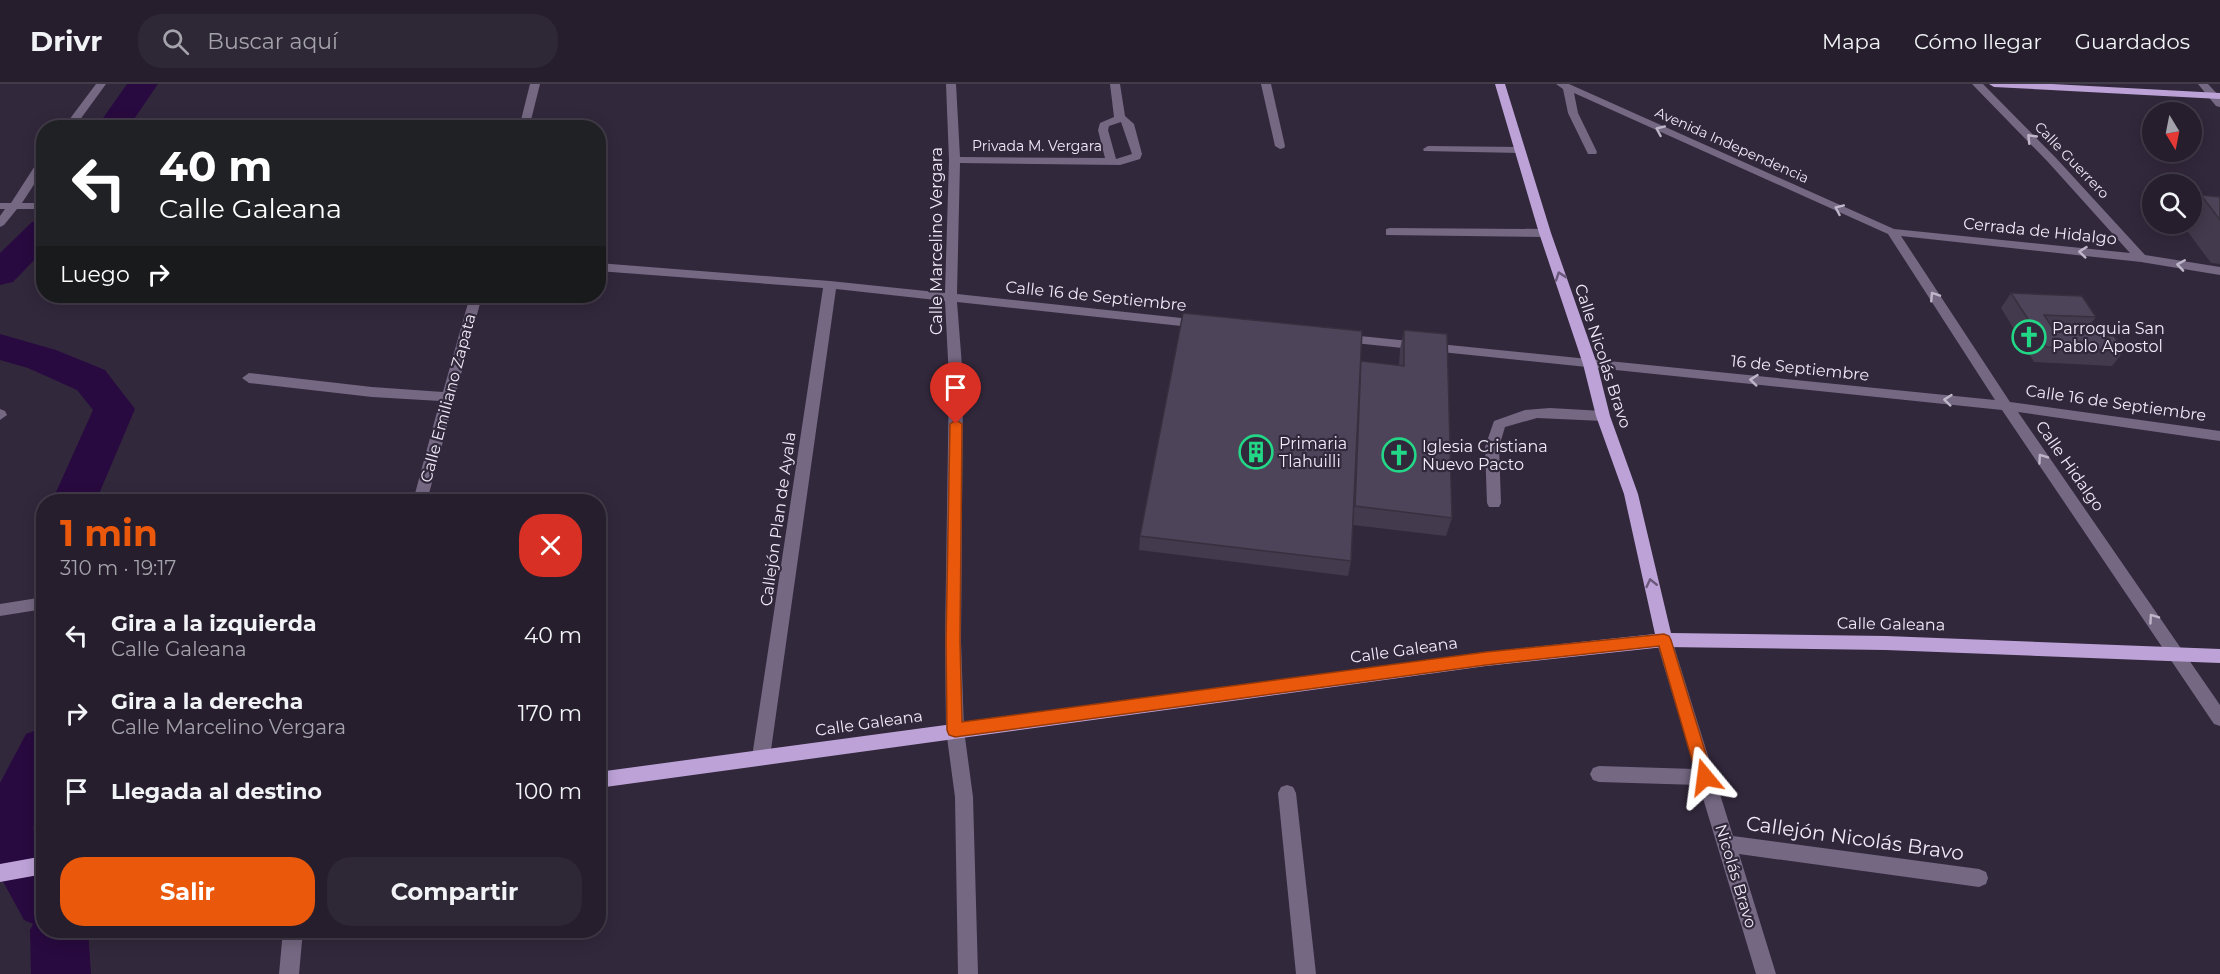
<!DOCTYPE html>
<html lang="es">
<meta charset="utf-8">
<style>
:root{--surface:#261e2d;--page:#2e2735;--text:#f1f3f6;--muted:#a4a2aa;--line:#423c49;--accent:#ea580c}
body{margin:0;font-family:Montserrat,sans-serif;background:var(--page);color:var(--text);height:100vh;display:flex;flex-direction:column;font-size:22px;white-space:nowrap}
*{box-sizing:border-box;margin:0}
p{font-size:20px;color:var(--muted)}
.icon{flex:none;width:33px;height:33px;fill:none;stroke:currentColor;stroke-width:2;stroke-linecap:round;stroke-linejoin:round}
.map{position:relative;flex:1;overflow:hidden}
.panel{position:absolute;left:36px;top:410px;width:570px;height:444px;display:flex;flex-direction:column;background:var(--surface);border-radius:24px;box-shadow:0 3px 15px #0003,0 0 0 2px var(--line)}
.panel>*{flex:none}
.top-card{position:absolute;left:36px;top:36px;width:570px;height:183px;border-radius:24px;box-shadow:0 3px 15px #0003,0 0 0 2px var(--line);background:#202124;color:#fff;overflow:hidden}
.needle{width:39px;rotate:170deg}
.tools{position:absolute;left:2142px;top:18px;display:grid;gap:12px}
.tools a{display:grid;place-items:center;width:60px;height:60px;border-radius:50%;background:var(--surface);box-shadow:0 3px 15px #0003,0 0 0 2px var(--line);font-size:30px}
.pin{position:absolute;display:grid;place-items:center;width:51px;height:51px;color:#fff;margin:-62px -26px;border-radius:50% 50% 50% 0;rotate:-45deg;box-shadow:0 0 6px #0007}
.pin .icon{rotate:45deg}
.me{position:absolute;width:66px;margin:-33px;rotate:344deg;stroke-linejoin:round;filter:drop-shadow(0 0 4px #0008)}
.turn{display:flex;align-items:center;gap:21px;height:126px;padding:0 24px;font-size:27px}
.turn .icon{width:78px;height:78px;stroke-width:2.5}
.turn b{display:block;font-size:42px;line-height:51px}
.then{display:flex;align-items:center;height:57px;padding:0 24px;background:#0003;gap:12px;font-size:22px}
.round{display:grid;place-items:center;flex:none;width:63px;height:63px;border-radius:24px;background:var(--page)}
.headline{display:flex;align-items:center;justify-content:space-between;height:102px;padding:0 24px}
h1{font-size:36px;font-weight:700;line-height:45px;color:var(--accent)}
.action{display:flex;gap:12px;margin-top:auto;padding:12px 24px}
.action a{flex:1;height:69px;border-radius:24px;background:var(--accent);color:#fff;font-size:24px;font-weight:700;line-height:69px;text-align:center}
.action a+a{background:var(--page);color:var(--text)}
ul{padding:0;list-style:none}
li{display:flex;align-items:center;gap:18px;height:78px;padding:0 24px}
li div{flex:1}
li b{display:block;font-size:22px}
li em{font-style:normal}
header{display:flex;align-items:center;gap:36px;box-sizing:border-box;height:84px;padding:0 30px;background:var(--surface);border-bottom:2px solid var(--line)}
header strong{font-size:28px}
nav{display:flex;gap:33px;margin-inline-start:auto;font-size:21px}
.search{width:420px;height:54px;background:var(--page);display:flex;align-items:center;gap:15px;box-sizing:border-box;padding:0 21px;border-radius:24px;color:var(--muted);font-size:22px}
.map>svg:first-child{display:block}
</style>
<header>
<strong>Drivr</strong>
<div class="search"><svg class="icon" aria-label="search" viewBox="0 0 24 24"><circle cx="10" cy="10" r="6"/><path d="M15 15l6 6"/></svg>Buscar aquí</div>
<nav><a>Mapa</a><a>Cómo llegar</a><a>Guardados</a></nav>
</header>
<div class="map">
<svg width="2220" height="890" viewBox="0 0 2220 890">
<rect width="100%" height="100%" fill="#32283c"/>
<g fill="none" stroke-linecap="round" stroke-linejoin="round">
<path fill="#290a40" fill-rule="evenodd" d="M127,0h31l-30,44h-32z
M44,135v31l-31,32 -13,3v-32l32,-31z
M0,250l56,16 49,20 30,39 -39,92h-44l41,-91 -16,-20 -49,-22 -28,-8z
M44,643v79l-11,22 11,19v83h44l3,44h-60l-1,-44 3,-6 -9,-4 -24,-44v-93l26,-49z"/>
<path fill="#756883" fill-rule="evenodd" d="M96,0h10l-32,44h-11z
M530,0h10l-11,44h-10z
M946,0h10l4,73 145,1 -7,-28 2,-7 14,-6 -4,-33h10l5,32 9,8 8,30 -2,5 -20,6 -160,-2 -3,131 243,26 6,4 -6,4 -243,-26 6,77 -2,262 3,89 9,67 5,177h-20l-3,-177 -9,-67 -1,-89 4,-262 -4,-78 -109,-12 -66,468 -3,5 -6,3 -6,-3 -3,-5 71,-469 -225,-17v-8l232,18 115,12 4,-133zM1121,38l11,32 -16,5 -8,-29 1,-4z
M1261,0h10l14,62 -1,2 -4,1 -5,-3z
M1556,0h13l325,145 236,24 -82,-91 -76,-78h11l73,74 89,97 75,12v8l-79,-13 -240,-26 109,166 210,29v10l-202,-29 202,293v21l-6,-2 -212,-314 -667,-69 -1,-3 6,-4 655,66 -107,-166 -314,-141 4,20 19,39 -1,2h-8l-20,-41 -5,-24z
M2198,0h10l12,13v10l-4,-1z
M1428,62l92,1 5,3 -5,3 -96,-2 -1,-2z
M44,73v12l-22,34h22v6h-27l-13,16 -4,2v-11l5,-7h-5v-6h11l29,-45z
M1390,144l155,1 6,4 -6,4 -159,-2v-6z
M470,212h12l-55,205h-14l27,-100 -68,-4 -123,-14 -7,-5 7,-5 123,14 71,5z
M1550,324l53,3 7,5 -7,5 -66,-3 -32,9 -6,20 2,56 -2,4h-10l-2,-4 -2,-56 9,-26 31,-11z
M0,325l5,2 2,4 -7,5z
M44,513v12l-44,7v-12z
M1664,549l6,2 2,5 61,196 246,33 7,3 2,6 -2,6 -7,3 -240,-33 37,120h-20l-57,-189 -100,-3 -6,-2 -3,-6 3,-6 6,-2 96,3 -39,-129 2,-5z
M1287,701l6,2 3,6 20,181h-20l-18,-181 3,-6z
M283,846h20l-4,44h-20z"/>
<path fill="#bda2d8" fill-rule="evenodd" d="M1495,0h10l46,149 46,131 13,52 28,78 33,139 215,3 334,13v14l-334,-13 -222,-3 -178,19 -888,122v-16l888,-120 169,-18 -31,-140 -28,-78 -13,-52 -44,-131z
M1989,0h63l168,9v6l-226,-12z
M44,772v18l-44,8v-18z"/>
</g>
<path fill="#433a4d" fill-rule="evenodd" d="M2201,111l19,2v67l-9,-1 -29,-39h10v-17z
M2011,209l85,24 -8,10 36,24 -12,15 -78,-4 -33,-54zM2054,246l29,2 -1,1 -27,-1z
M1404,246l48,188 -6,18 -93,-11 -2,36 -3,15 -209,-26 1,-14 220,-172 39,1 1,-16z"/>
<path fill="#4e4459" stroke="#37303e" stroke-width="1.5" d="M2201,111l19,2v23z
M2011,209l71,3 14,21 -52,-2 11,17 36,2 -5,-7 9,1 6,8h13l10,15 -78,-4z
M1183,229l179,18 -11,230 -211,-25z
M1404,246l43,4 5,184 -97,-12 6,-145 43,5z"/>
<defs><path id="oneway-chevron" d="M-2-3.5L2.5 0L-2 3.5" fill="none" stroke-width="1.6" stroke-linecap="round" stroke-linejoin="round" transform="scale(1.5)"/></defs>
<g stroke="#bfb6c9">
<use href="#oneway-chevron" transform="translate(1660 46) rotate(-156)"/>
<use href="#oneway-chevron" transform="translate(2031 54) rotate(-134)"/>
<use href="#oneway-chevron" transform="translate(1839 125) rotate(-156)"/>
<use href="#oneway-chevron" transform="translate(2083 168) rotate(-174)"/>
<use href="#oneway-chevron" transform="translate(2181 181) rotate(-171)"/>
<use href="#oneway-chevron" transform="translate(1934 212) rotate(-123)"/>
<use href="#oneway-chevron" transform="translate(1754 296) rotate(-174)"/>
<use href="#oneway-chevron" transform="translate(1948 316) rotate(-174)"/>
<use href="#oneway-chevron" transform="translate(2042 374) rotate(-125)"/>
<use href="#oneway-chevron" transform="translate(2153 534) rotate(-125)"/>
</g>
<g stroke="#6a597a">
<use href="#oneway-chevron" transform="translate(1560 192) rotate(-109)"/>
<use href="#oneway-chevron" transform="translate(1651 499) rotate(-103)"/>
</g>
<path fill="#ea580c" stroke="#983908" stroke-width="1.5" d="M956,336l6,4 -2,217 2,81 524,-70 178,-18 5,2 2,4 42,137 -3,5 -5,2 -6,-2 -2,-5 -38,-131 -173,19 -531,72 -6,-2 -2,-5 -1,-89 4,-217z"/>
<defs>
<g id="church-ring" transform="scale(1.725)"><circle r="9.5" fill="#32283c" stroke="#22d887" stroke-width="1.5"/><path d="M-1.2-6h2.4v3.5h3.3v2.4h-3.3V6h-2.4V-.1h-3.3v-2.4h3.3Z" fill="#22d887"/></g>
<g id="building-ring" transform="scale(1.725)"><circle r="9.5" fill="#32283c" stroke="#22d887" stroke-width="1.5"/><path d="M-4-6H4V6H1V3H-1V6H-4ZM-2.5-4.3h1.7v1.8h-1.7ZM.8-4.3h1.7v1.8H.8ZM-2.5-1h1.7V.8h-1.7ZM.8-1h1.7V.8H.8Z" fill="#22d887"/></g>
</defs>
<g fill-rule="evenodd">
<use href="#church-ring" x="2029" y="253"/>
<use href="#building-ring" x="1256" y="368"/>
<use href="#church-ring" x="1399" y="371"/>
</g>
<g text-anchor="middle" dominant-baseline="central" stroke-width="4.5" stroke-linejoin="round" paint-order="stroke">
<g font-size="14" fill="#f0eaf7" stroke="#32283c">
<text transform="translate(1732 61) rotate(24)">Avenida Independencia</text>
<text x="1037" y="62">Privada M. Vergara</text>
<text transform="translate(2072 76) rotate(46)">Calle Guerrero</text>
</g>
<g font-size="16" fill="#f0eaf7" stroke="#32283c">
<text transform="translate(2040 147) rotate(6)">Cerrada de Hidalgo</text>
<text transform="translate(936 157) rotate(-90)">Calle Marcelino Vergara</text>
<text transform="translate(1096 212) rotate(6)">Calle 16 de Septiembre</text>
<text transform="translate(1603 272) rotate(72)">Calle Nicolás Bravo</text>
<text transform="translate(1800 284) rotate(6)">16 de Septiembre</text>
<text transform="translate(448 314) rotate(-75)">Calle Emiliano Zapata</text>
<text transform="translate(2116 319) rotate(8)">Calle 16 de Septiembre</text>
<text transform="translate(2070 382) rotate(55)">Calle Hidalgo</text>
<text transform="translate(778 435) rotate(-82)">Callejón Plan de Ayala</text>
<text transform="translate(1891 540) rotate(1)">Calle Galeana</text>
<text transform="translate(1404 566) rotate(-8)">Calle Galeana</text>
<text transform="translate(869 639) rotate(-8)">Calle Galeana</text>
<text transform="translate(1736 792) rotate(73)">Nicolás Bravo</text>
</g>
<g font-size="16" fill="#f0eaf7" stroke="#32283c" text-anchor="start">
<text x="2052" y="244">Parroquia San<tspan x="2052" dy="18">Pablo Apostol</tspan></text>
<text x="1279" y="359">Primaria<tspan x="1279" dy="18">Tlahuilli</tspan></text>
<text x="1422" y="362">Iglesia Cristiana<tspan x="1422" dy="18">Nuevo Pacto</tspan></text>
</g>
<g font-size="20" fill="#f0eaf7" stroke="#32283c">
<text transform="translate(1855 754) rotate(8)">Callejón Nicolás Bravo</text>
</g>
</g>
</svg>
<div class="tools">
<a><svg class="needle" viewBox="-14 -14 28 28"><path d="M0-13l5 13h-10z" fill="#e53935"/><path d="M0 13l5-13h-10z" fill="#a4a2aa"/></svg></a>
<a><svg class="icon" aria-label="search" viewBox="0 0 24 24"><circle cx="10" cy="10" r="6"/><path d="M15 15l6 6"/></svg></a>
</div>
<div class="pin" style="left:956px;top:340px;background:#d93025"><svg class="icon" aria-label="arrive" viewBox="0 0 24 24"><path d="M6 21V4h12l-3 4 3 4H6"/></svg></div>
<svg class="me" style="left:1705px;top:693px" viewBox="-20 -20 40 40"><path d="M0-17L14 15 0 8-14 15z" fill="#ea580c" stroke="#fff" stroke-width="4"/></svg>
<div class="top-card">
<div class="turn"><svg class="icon" aria-label="left" viewBox="0 0 24 24"><path d="M17 20v-9H6M10 6l-5 5 5 5"/></svg><div><b>40 m</b>Calle Galeana</div></div>
<div class="then">Luego<svg class="icon" aria-label="right" viewBox="0 0 24 24"><path d="M7 20v-9h11M14 6l5 5-5 5"/></svg></div>
</div>
<section class="panel">
<div class="headline"><div><h1>1 min</h1><p>310 m · 19:17</p></div><a class="round" style="background:#d93025;color:#fff"><svg class="icon" aria-label="close" viewBox="0 0 24 24"><path d="M6 6l12 12M18 6L6 18"/></svg></a></div>
<ul>
<li><svg class="icon" aria-label="left" viewBox="0 0 24 24"><path d="M17 20v-9H6M10 6l-5 5 5 5"/></svg><div><b>Gira a la izquierda</b><p>Calle Galeana</p></div><em>40 m</em></li>
<li><svg class="icon" aria-label="right" viewBox="0 0 24 24"><path d="M7 20v-9h11M14 6l5 5-5 5"/></svg><div><b>Gira a la derecha</b><p>Calle Marcelino Vergara</p></div><em>170 m</em></li>
<li><svg class="icon" aria-label="arrive" viewBox="0 0 24 24"><path d="M6 21V4h12l-3 4 3 4H6"/></svg><div><b>Llegada al destino</b></div><em>100 m</em></li>
</ul>
<div class="action"><a>Salir</a><a>Compartir</a></div>
</section>
</div>
